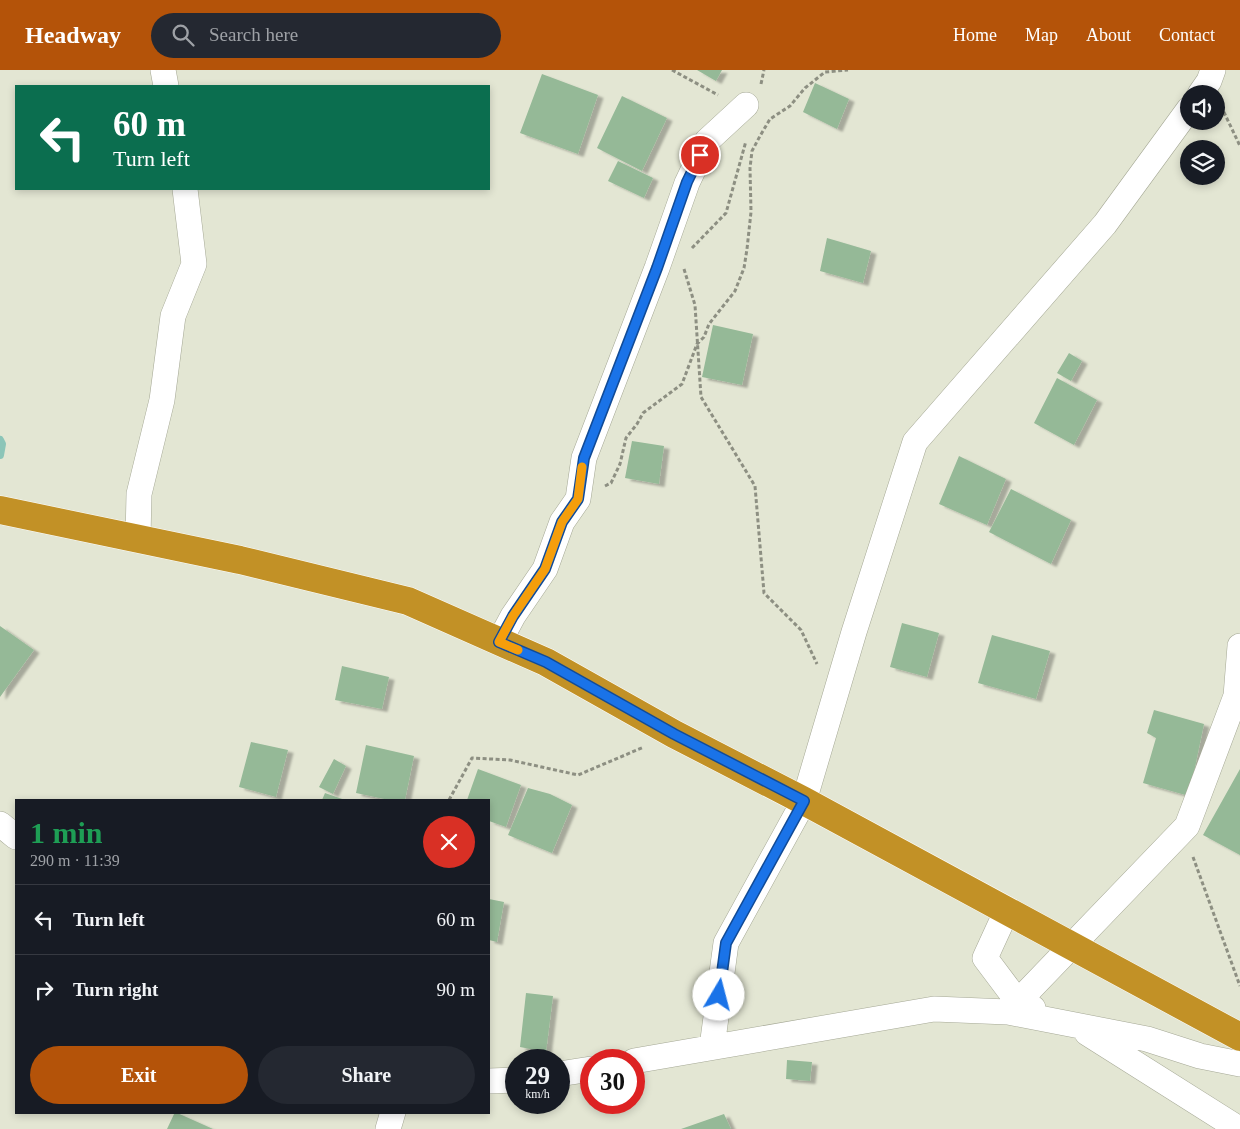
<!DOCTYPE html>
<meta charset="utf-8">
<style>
:root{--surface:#171b24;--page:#242831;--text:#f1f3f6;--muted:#9ea1a6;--line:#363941;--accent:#b45309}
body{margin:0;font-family:Georgia,serif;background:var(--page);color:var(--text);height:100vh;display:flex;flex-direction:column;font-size:19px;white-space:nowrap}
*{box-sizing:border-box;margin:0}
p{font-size:16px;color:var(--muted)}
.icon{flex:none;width:28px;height:28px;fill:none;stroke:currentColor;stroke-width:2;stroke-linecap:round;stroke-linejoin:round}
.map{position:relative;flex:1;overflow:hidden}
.panel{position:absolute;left:15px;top:729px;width:475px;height:315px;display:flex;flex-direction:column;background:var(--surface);border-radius:0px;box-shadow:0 2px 8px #0003}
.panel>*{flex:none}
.hud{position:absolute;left:15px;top:15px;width:475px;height:105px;border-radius:0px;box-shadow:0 2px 8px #0003;background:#0b6e4f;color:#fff;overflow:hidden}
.controls{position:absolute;left:1180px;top:15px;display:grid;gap:10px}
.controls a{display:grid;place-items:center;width:45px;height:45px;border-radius:50%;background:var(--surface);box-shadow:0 2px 8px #0003;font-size:25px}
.speed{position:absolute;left:505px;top:979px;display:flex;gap:10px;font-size:25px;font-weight:700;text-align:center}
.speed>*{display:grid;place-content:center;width:65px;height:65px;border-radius:50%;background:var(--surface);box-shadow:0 2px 8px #0003;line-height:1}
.speed small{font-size:12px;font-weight:400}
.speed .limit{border:8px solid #d22;background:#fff;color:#111}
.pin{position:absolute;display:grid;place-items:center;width:42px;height:42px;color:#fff;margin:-21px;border:2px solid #fff;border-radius:50%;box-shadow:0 1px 5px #0007}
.me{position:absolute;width:55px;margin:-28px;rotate:8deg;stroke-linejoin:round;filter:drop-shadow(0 0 4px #0008)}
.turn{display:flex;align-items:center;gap:18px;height:105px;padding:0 15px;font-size:22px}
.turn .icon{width:65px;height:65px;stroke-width:2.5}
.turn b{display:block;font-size:35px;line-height:42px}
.round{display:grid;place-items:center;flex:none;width:52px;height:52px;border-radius:26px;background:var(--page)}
.overview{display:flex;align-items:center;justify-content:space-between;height:85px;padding:0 15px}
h1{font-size:30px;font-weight:700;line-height:38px;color:#1e9e55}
.action{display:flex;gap:10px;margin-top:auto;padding:10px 15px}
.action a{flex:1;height:58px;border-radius:30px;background:var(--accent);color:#fff;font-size:20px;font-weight:700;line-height:58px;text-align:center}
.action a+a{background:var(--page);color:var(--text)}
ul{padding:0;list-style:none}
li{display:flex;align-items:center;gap:15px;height:70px;padding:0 15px;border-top:1px solid var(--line)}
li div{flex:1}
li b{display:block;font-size:19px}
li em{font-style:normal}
header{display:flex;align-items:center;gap:30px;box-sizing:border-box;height:70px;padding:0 25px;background:var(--accent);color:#fff}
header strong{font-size:24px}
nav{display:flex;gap:28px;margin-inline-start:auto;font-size:18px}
.search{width:350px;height:45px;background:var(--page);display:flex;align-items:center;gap:12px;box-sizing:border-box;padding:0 18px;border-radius:28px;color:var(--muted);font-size:19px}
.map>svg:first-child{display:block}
</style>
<header>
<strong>Headway</strong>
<div class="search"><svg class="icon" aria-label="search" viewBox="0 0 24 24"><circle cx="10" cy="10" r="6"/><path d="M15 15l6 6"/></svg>Search here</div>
<nav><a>Home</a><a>Map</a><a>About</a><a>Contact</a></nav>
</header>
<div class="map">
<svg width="1240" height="1059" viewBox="0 0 1240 1059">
<defs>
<filter id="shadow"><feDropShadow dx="5.5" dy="3" stdDeviation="1" flood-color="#0004"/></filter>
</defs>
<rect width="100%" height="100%" fill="#e3e6d3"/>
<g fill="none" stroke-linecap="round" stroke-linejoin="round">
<path stroke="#8cc5b8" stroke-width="8" d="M0,370l2,4 -2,11"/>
</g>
<path fill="#95b997" filter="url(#shadow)" d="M697,0h25l-6,11z
M542,4l56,21 -20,59 -58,-21z
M815,13l34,16 -12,30 -34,-17z
M622,26l45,22 -25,53 -45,-23z
M618,91l35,17 -9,20 -36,-17z
M827,168l44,13 -8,32 -43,-12z
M713,255l40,9 -11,51 -40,-8z
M1069,283l13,8 -11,20 -14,-8z
M1057,308l40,22 -23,45 -40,-22z
M632,371l32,5 -5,38 -34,-6z
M959,386l47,23 -19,46 -48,-21z
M1011,419l60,31 -20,44 -62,-32z
M902,553l37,10 -12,44 -37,-10z
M0,556l34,24 -34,47z
M992,565l58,16 -14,48 -58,-16z
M342,596l47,11 -7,32 -47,-9z
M1154,640l50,14 -15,72 -46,-13 13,-45 -9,-5z
M251,672l37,8 -12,47 -37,-10z
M366,675l48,11 -9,44h-16l-33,-7z
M334,689l12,7 -13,28 -14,-7z
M478,699l43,16 -15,42 -17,-6v-21h-22z
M1240,699v86l-37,-20z
M528,718l22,6 22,11 -20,48 -44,-18z
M325,723l20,7h-23z
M489,829l15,3 -7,40 -8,-2z
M526,923l27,3 -7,56 -26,-5z
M787,990l25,2 -2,19 -24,-2z
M175,1042l38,17h-46z
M724,1044l7,15h-50z"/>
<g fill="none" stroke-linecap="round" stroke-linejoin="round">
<g stroke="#a5a895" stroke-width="26">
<path id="minor" d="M163,0l3,16
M1200,24l9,-13 4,-11
M138,468l1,-44 23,-94 11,-84 21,-52 -9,-75
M499,572l14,-26 32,-47 17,-47 16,-23 6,-41 73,-190 30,-85 20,-42 39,-36
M0,754l16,13
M1007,840l-22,48 33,44 15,6
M1008,942l179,-186 49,-130 4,-50
M1087,963l152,96
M712,977l14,-104 78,-142 50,-169 61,-190 190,-218 84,-115
M634,991l300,-52 74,3 139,27 53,17 40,8
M559,1004l32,-5
M489,1011l27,-1
M388,1059l5,-17"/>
</g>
<g stroke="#fff" stroke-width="29">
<path id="highway" d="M0,440l240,50 168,41 138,61 128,72 130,67 436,236"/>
</g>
<path stroke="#8d8f82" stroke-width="3" stroke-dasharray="4 2.5" stroke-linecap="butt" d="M672,0l46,25
M761,14l3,-14
M1221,36l19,40
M692,178l34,-35 20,-72
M684,199l11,36 6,92 54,89 9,107 37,37 16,34
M605,416l6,-3 9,-19 6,-26 11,-14 6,-11 39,-29 15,-40 7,-7 5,-13 26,-33 9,-23 3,-19 4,-37 -1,-44 2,-17 8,-15 10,-17 20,-13 15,-18 20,-16 23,-2
M449,730l23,-42 38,2 68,15 66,-28
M1193,787l47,129"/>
<use href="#minor" stroke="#fff" stroke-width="25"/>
<use href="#highway" stroke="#c29126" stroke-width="28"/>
</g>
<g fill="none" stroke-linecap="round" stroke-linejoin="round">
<g stroke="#114b97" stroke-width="12">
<path id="route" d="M700,85l-13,27 -30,86 -73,190 -6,41 -16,23 -17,47 -32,47 -14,26 47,20 128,72 130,67 -78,142 -7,52"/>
</g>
<use href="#route" stroke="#1a73e8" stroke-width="9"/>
<path stroke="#f59e0b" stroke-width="9" d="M518,580l-19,-8 14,-26 32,-47 17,-47 16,-23 4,-32"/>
</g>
</svg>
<div class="controls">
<a><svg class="icon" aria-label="sound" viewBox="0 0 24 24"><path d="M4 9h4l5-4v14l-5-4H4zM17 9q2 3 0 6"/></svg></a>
<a><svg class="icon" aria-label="layers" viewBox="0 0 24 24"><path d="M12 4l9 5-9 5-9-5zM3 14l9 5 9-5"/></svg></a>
</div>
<div class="speed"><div>29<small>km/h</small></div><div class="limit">30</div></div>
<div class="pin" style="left:700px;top:85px;background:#d93025"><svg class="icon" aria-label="arrive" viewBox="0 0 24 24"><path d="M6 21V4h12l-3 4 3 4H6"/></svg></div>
<svg class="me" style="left:719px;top:925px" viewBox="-20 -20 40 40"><circle r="19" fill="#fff"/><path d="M0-13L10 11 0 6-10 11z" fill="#1a73e8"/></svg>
<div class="hud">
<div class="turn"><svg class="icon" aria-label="left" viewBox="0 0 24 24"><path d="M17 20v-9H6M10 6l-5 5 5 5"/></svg><div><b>60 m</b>Turn left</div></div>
</div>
<section class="panel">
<div class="overview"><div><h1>1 min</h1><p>290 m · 11:39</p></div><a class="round" style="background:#d93025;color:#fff"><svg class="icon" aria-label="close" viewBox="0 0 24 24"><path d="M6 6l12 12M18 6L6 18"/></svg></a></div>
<ul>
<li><svg class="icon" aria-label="left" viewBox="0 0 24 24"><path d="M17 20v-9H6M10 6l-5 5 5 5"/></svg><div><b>Turn left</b></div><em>60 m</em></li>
<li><svg class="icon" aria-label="right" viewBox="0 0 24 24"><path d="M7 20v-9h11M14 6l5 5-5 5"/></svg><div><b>Turn right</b></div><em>90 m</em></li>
</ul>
<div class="action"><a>Exit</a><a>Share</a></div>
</section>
</div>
